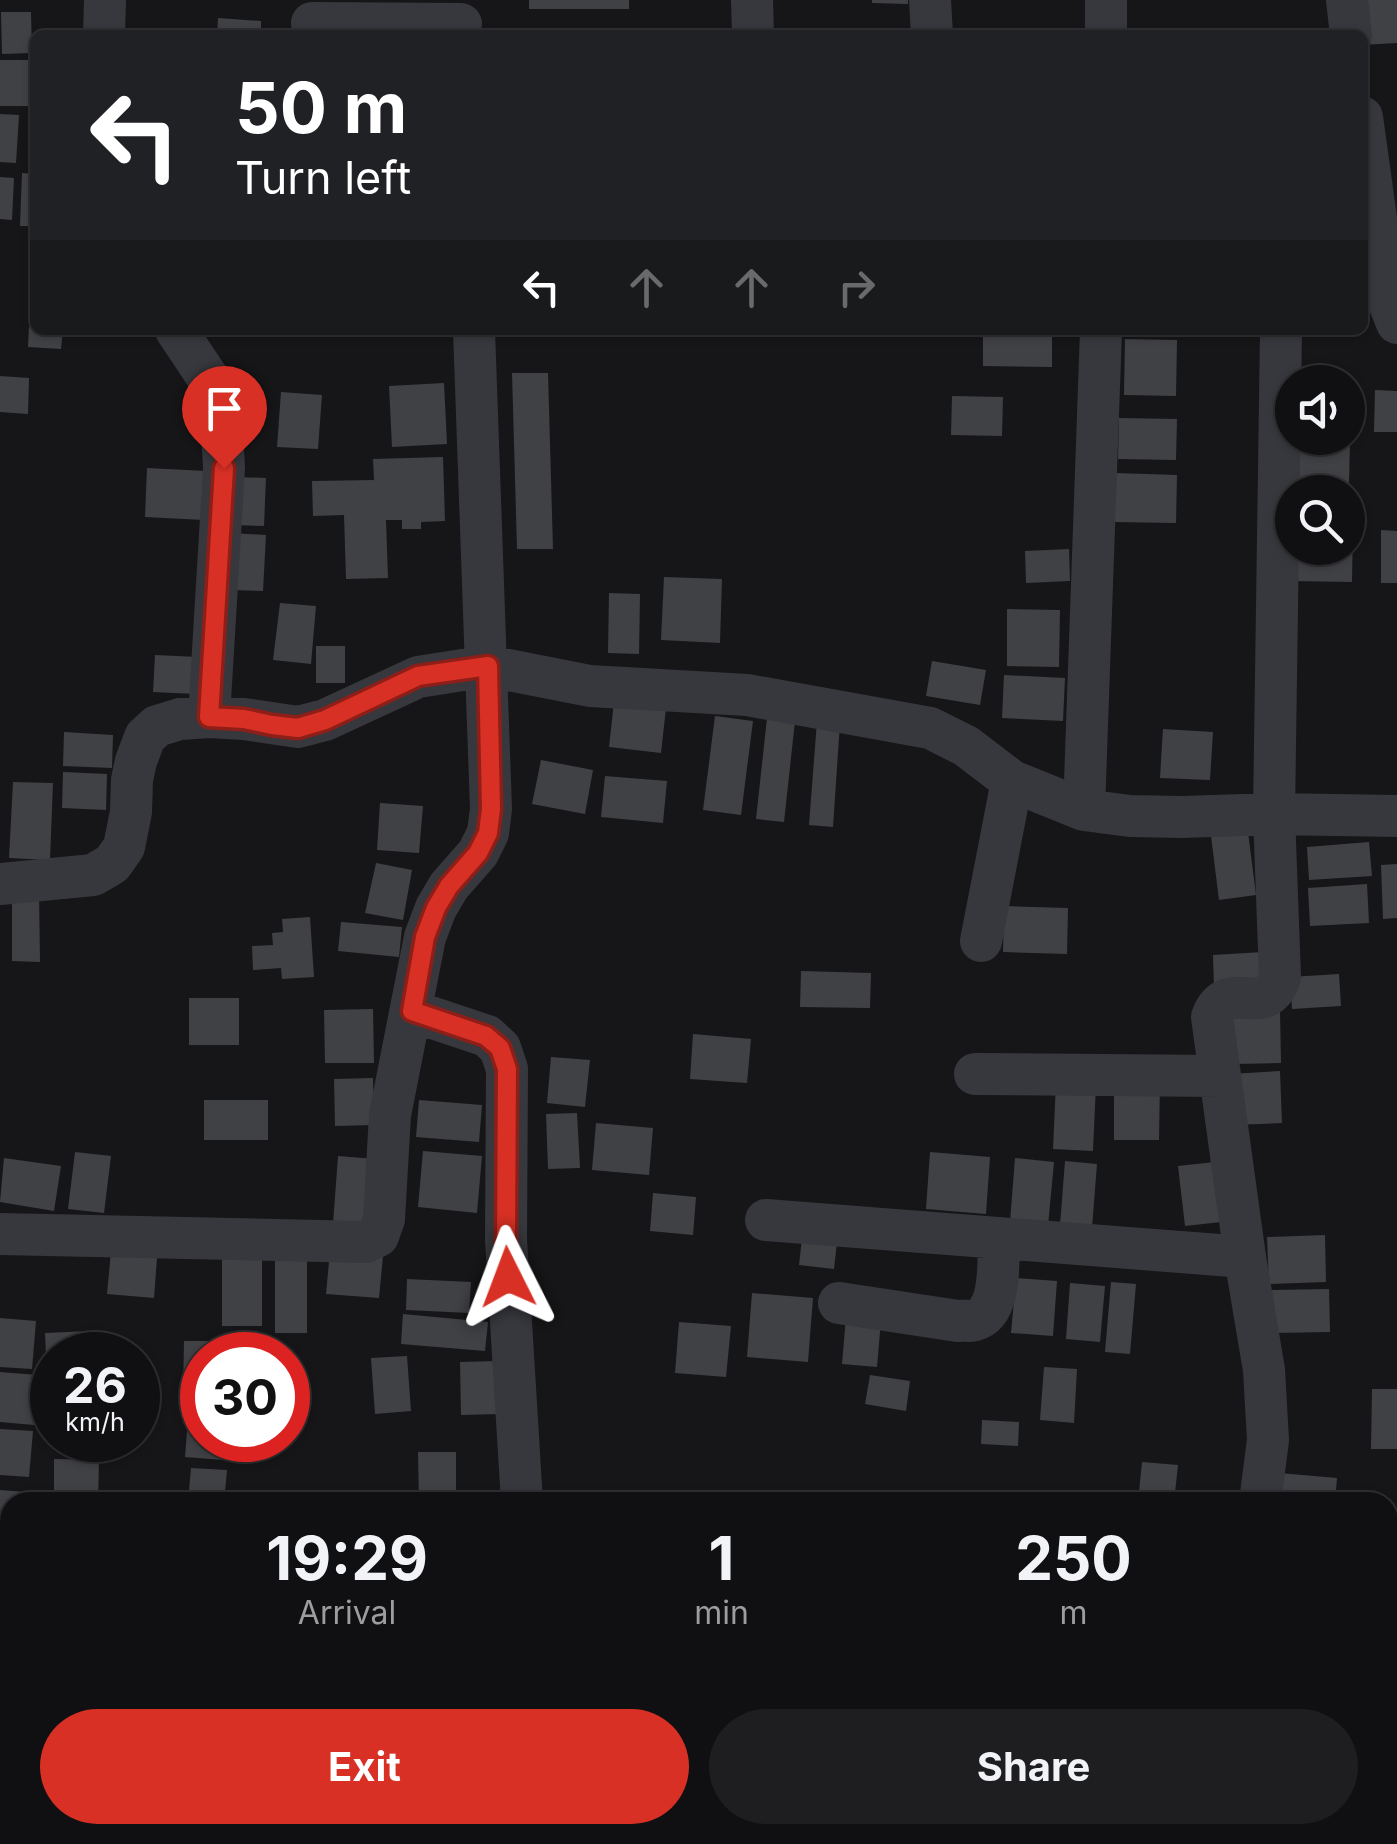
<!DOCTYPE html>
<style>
:root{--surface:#101012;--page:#1e1e20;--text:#f1f3f6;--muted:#9c9d9f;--line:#303032;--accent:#d93025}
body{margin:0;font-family:Inter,sans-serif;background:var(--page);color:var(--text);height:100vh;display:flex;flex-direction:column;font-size:38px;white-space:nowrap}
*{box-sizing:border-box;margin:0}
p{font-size:32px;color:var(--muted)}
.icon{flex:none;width:55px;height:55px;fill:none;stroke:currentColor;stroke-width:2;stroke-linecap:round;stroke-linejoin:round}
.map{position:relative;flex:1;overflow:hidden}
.drawer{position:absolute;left:0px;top:1492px;width:1398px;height:352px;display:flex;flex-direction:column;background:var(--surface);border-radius:30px 30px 0 0;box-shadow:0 2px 8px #0004,0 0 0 2px var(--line)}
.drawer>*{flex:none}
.hud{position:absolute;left:30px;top:30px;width:1338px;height:305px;border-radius:15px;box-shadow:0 2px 8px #0004,0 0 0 2px var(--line);background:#202124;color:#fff;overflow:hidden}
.tools{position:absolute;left:1275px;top:365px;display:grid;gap:20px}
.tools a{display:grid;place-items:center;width:90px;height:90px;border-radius:50%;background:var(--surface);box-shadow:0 2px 8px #0004,0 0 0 2px var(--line);font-size:50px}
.speed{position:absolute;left:30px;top:1332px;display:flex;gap:20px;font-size:50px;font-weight:700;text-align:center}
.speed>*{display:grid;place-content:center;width:130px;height:130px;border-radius:50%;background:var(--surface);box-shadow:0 2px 8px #0004,0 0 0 2px var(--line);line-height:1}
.speed small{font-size:25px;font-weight:400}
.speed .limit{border:15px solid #d22;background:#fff;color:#111}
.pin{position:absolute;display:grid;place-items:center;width:85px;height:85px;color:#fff;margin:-102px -42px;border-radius:50% 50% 50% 0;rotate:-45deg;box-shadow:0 0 10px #0007}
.pin .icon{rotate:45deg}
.me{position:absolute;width:110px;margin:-55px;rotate:357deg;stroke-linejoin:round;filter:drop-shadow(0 0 8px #0008)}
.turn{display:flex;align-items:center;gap:35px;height:210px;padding:0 40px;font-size:45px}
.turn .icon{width:130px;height:130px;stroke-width:2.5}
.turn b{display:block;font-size:70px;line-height:85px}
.lanes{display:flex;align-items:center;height:95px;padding:0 40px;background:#0003;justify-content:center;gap:50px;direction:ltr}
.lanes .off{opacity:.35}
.eta{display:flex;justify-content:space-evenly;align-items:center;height:170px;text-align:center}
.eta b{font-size:60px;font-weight:700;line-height:70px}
.button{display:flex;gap:20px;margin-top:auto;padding:20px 40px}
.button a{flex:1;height:115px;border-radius:60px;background:var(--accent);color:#fff;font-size:40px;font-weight:700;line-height:115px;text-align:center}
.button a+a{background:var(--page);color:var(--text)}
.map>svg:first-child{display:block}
</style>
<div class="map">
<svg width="1397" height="1844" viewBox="0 0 1397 1844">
<rect width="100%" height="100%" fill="#161618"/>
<path fill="#404145" d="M529,0h100v9h-100z
M872,0h36v4l-36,-1z
M1358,0h39v43l-35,2z
M1,12h30l1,41 -30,1z
M218,18l43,3v14h-44z
M0,60h34v46h-34z
M0,114l19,1 -3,48 -16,-1z
M22,173l13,1v52h-15z
M0,177l14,1 -2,42 -12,-1z
M30,305l5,1v24h28l-2,19 -33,-2z
M983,330h69v37l-69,-1z
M1125,339l52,1 -1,56 -52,-1z
M512,373h36l5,176h-36z
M1301,375l50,2v40h-3v-35h-47z
M0,376l29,2 -1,36 -28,-2z
M444,383l3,61 -55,3 -3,-61z
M1375,390l22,1v41h-23z
M281,392l41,3 -4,54 -41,-2z
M952,396l51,1 -1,39 -51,-1z
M1119,418l58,1 -1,41 -58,-1z
M1298,439l52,1 -1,44 -52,-1z
M443,457l2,64 -24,1v7h-19v-9h-16l2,58 -42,1 -2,-64 -31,1 -1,-35 62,-1 -1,-21z
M147,468l59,3 -2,49 -59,-3z
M1115,473l62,2 -1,48 -62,-1z
M235,477l31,1 -2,48 -31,-1z
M1348,526h5l-1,56 -61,-1 1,-33h56z
M1381,530l16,1v52h-16z
M231,533l35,2 -3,56 -34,-1z
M1069,549l1,32 -44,2 -1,-32z
M664,577l58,2 -2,64 -59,-3z
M609,593l31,1 -1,60 -31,-1z
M280,603l36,3 -5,58 -38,-4z
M1007,609l53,1 -1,57 -52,-1z
M316,646h29v37h-29z
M155,655l43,2 -2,37 -43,-2z
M932,661l54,9 -6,35 -54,-9z
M1004,675l61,3 -2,43 -61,-3z
M614,702l52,6 -5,45 -52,-6z
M715,716l38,5 -12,94 -38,-5z
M767,718l28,3 -11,101 -28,-3z
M817,721l23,2 -7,104 -24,-2z
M1163,729l50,3 -3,48 -50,-2z
M64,732l49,3 -1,33 -49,-2z
M541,760l52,10 -8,44 -53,-10z
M63,772l44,2 -1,36 -44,-2z
M605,776l62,5 -4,42 -62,-6z
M13,782l40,1 -3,77 -41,-2z
M380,803l43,3 -4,47 -42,-3z
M1247,824l9,71 -37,5 -9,-72z
M1369,842l3,34 -63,4 -2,-33z
M376,863l36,7 -9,50 -38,-7z
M1397,864v54l-14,1 -2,-54z
M1367,884l2,39 -59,3 -2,-38z
M12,889h27l1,73 -28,-1z
M1004,906l64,2 -1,46 -64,-2z
M310,917l4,60 -32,2 -1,-11 -28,2 -1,-24 21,-1 -1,-12 11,-1 -1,-13z
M341,922l61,5 -3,30 -61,-6z
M1263,952l2,33 -51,3 -1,-33z
M801,971l70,2 -1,35 -70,-1z
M1339,974l2,32 -49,3 -2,-32z
M189,998h50v47h-50z
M373,1009l1,54h-49l-1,-53z
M1280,1010l1,53 -47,1 -2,-52z
M693,1034l58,5 -4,44 -57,-4z
M551,1057l39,3 -5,47 -38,-4z
M1280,1071l2,52 -48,2 -3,-51z
M373,1078l1,47 -39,1 -1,-47z
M1114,1080l46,1 -1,59h-45z
M1056,1082l40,2 -3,67 -40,-2z
M204,1100h64v40h-64z
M419,1100l63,5 -3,37 -63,-5z
M577,1113l3,55 -32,1 -2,-55z
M596,1123l57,5 -4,47 -57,-5z
M423,1151l59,5 -5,57 -59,-6z
M75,1152l36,4 -7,57 -36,-4z
M930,1152l60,5 -4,57 -60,-5z
M338,1156l37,3 -5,68 -37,-3z
M4,1158l57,8 -7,45 -54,-9z
M1015,1158l39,4 -6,64 -38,-4z
M1065,1161l32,3 -5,64 -32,-3z
M1224,1161l6,60 -45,5 -7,-60z
M653,1193l43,4 -3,38 -43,-4z
M1325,1235l1,47 -57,2 -2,-47z
M802,1238l35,4 -3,27 -35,-4z
M112,1241l46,4 -4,53 -47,-4z
M330,1251l53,5 -4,42 -53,-4z
M222,1255l40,1v70h-40z
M275,1257h32v76h-32z
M1016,1278l41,3 -4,55 -42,-3z
M407,1279l64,3 -2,31 -63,-3z
M1111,1282l25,2 -6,70 -25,-2z
M1070,1283l35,3 -5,56 -34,-3z
M1329,1289l1,43 -57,1 -1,-43z
M752,1293l61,5 -5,64 -61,-5z
M403,1314l85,8 -3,29 -84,-7z
M846,1317l35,3 -4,47 -35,-3z
M0,1318l36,3 -4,48 -32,-2z
M679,1322l52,4 -5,51 -51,-4z
M89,1331l1,24h-38v24h-5l-2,-46z
M184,1341h46v14h-28v40l-19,-1z
M407,1356l4,55 -36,3 -4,-56z
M497,1361l2,53 -38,1 -1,-53z
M1044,1367l33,2 -3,54 -34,-3z
M0,1372l38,3 -4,50 -34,-3z
M870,1375l40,6 -4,30 -41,-7z
M1372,1389h25v60h-26z
M47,1403h5v37h37v3l-41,2z
M189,1406l13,1v33h23l-2,20 -38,-3z
M982,1420l37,2 -1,24 -37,-2z
M0,1429l33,2 -4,46 -29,-2z
M418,1452h38v50h-37z
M54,1459l45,1 -1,42h-44z
M1142,1462l36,3 -4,37h-36z
M191,1468l36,2 -3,32h-36z
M1279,1473l58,5 -2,24h-58z
M0,1490l39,3v9h-29v23l-10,-1z"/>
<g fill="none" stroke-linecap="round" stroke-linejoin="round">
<path stroke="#37383d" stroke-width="42" d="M752,0l1,35
M930,0l2,35
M1347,0l4,35
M312,23l149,1
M104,35l1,-35
M1106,35v-35
M1362,117l25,181 10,25
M176,330l34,51 12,49 2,38 -15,249
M1084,810l17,-480
M0,884l93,-9 19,-11 12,-17 7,-35 1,-32 4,-19 9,-24 12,-11 23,-7 29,-2 35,2 54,8 27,-7 93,-43 70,-11 102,20 157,9 183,33 36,18 46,35 72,29 46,6 52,1 92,-3 123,2
M981,941l31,-160
M412,1011l75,25 13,12 7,21 -1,171 16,262
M975,1074l245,2
M766,1220l479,37
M0,1234l366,8 12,-6 6,-17 6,-104 35,-178 11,-29 13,-22 29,-33 10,-20 3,-24 -17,-479
M839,1303l119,18c6,-1 12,1 17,-1 27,-7 23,-59 24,-82
M1260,1502l8,-62 -4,-70 -19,-113 -33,-240c16,-42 54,5 68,-40l-6,-163 7,-484
M1388,1568l9,1
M1388,1798l9,-76
M0,1801l10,2
M164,1835l40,8
M541,1835l1,9
M1224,1844v-9
M1382,1844l1,-9"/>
</g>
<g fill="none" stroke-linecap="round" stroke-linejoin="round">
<g stroke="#8d1f18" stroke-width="25">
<path id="route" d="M224,468l-15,249 35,2 28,6 26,3 27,-8 93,-44 70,-10 3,143 -3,24 -10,20 -29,33 -13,22 -11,29 -13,74 74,25 14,12 7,21 -1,171 2,37"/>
</g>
<use href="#route" stroke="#d93025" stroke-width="18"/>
</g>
</svg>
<div class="tools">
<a><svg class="icon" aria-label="sound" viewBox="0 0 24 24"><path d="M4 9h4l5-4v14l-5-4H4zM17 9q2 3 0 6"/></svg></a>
<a><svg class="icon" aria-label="search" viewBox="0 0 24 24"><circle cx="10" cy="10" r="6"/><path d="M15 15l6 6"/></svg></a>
</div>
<div class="speed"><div>26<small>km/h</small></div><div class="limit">30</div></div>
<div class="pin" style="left:224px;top:468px;background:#d93025"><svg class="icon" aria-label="arrive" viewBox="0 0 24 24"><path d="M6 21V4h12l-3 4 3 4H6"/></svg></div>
<svg class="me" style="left:508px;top:1277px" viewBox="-20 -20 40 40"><path d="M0-17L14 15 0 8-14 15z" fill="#d93025" stroke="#fff" stroke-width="4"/></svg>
<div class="hud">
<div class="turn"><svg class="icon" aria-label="left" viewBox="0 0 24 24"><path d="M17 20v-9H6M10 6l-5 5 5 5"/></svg><div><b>50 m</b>Turn left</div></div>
<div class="lanes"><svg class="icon" aria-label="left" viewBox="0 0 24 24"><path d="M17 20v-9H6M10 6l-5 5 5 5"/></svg><svg class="icon off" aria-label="ahead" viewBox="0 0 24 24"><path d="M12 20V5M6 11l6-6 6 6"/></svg><svg class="icon off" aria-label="ahead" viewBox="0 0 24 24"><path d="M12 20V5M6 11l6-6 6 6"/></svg><svg class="icon off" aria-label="right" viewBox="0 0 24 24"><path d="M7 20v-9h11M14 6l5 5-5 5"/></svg></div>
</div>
<section class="drawer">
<div class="eta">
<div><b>19:29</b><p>Arrival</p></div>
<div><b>1</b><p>min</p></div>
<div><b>250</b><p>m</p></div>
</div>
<div class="button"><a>Exit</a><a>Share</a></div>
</section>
</div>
